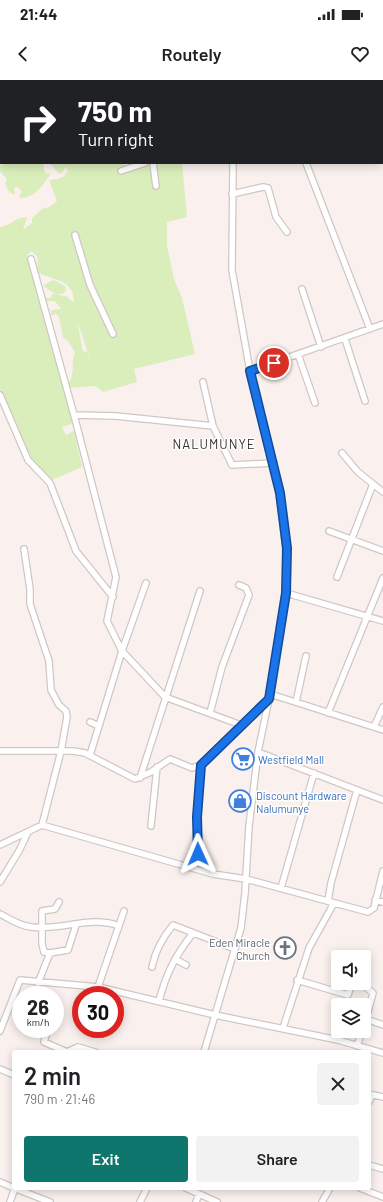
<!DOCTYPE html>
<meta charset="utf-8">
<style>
:root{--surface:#fff;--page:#f2f2f2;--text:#202124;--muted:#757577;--accent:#0f766e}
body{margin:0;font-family:Barlow,sans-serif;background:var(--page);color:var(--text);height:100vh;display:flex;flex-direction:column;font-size:15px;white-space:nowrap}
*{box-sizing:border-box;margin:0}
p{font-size:13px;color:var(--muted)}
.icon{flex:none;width:22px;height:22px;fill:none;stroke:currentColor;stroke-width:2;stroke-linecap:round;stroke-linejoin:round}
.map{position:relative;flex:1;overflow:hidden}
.panel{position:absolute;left:12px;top:970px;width:359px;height:140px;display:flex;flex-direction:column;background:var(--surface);border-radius:4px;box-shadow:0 2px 10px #0003}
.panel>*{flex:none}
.hud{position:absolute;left:0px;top:0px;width:383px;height:84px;box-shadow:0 2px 10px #0003;background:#202124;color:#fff;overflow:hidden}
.fabs{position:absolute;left:331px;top:870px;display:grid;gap:8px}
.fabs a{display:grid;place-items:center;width:40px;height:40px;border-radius:4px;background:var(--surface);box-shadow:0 2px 10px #0003;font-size:20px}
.speed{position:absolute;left:12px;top:906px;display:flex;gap:8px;font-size:20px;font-weight:700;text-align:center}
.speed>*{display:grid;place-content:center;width:52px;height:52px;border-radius:50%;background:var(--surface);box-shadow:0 2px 10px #0003;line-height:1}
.speed small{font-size:10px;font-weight:400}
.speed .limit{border:6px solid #d22;background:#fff;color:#111}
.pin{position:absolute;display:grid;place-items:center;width:34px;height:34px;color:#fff;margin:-17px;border:2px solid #fff;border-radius:50%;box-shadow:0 1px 4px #0007}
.me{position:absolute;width:44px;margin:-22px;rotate:359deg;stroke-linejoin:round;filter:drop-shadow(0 0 3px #0008)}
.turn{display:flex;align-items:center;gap:14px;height:84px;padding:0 12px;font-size:18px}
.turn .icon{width:52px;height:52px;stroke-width:2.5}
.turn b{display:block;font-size:28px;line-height:34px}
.round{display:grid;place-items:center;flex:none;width:42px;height:42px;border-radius:4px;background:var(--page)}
.headline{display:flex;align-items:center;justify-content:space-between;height:68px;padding:0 12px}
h1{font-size:24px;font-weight:600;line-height:30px}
.button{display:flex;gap:8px;margin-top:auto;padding:8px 12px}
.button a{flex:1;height:46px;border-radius:4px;background:var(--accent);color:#fff;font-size:16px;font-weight:600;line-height:46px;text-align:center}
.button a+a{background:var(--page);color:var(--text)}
.status{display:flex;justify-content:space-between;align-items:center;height:28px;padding:0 20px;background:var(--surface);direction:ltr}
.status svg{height:11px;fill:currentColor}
header{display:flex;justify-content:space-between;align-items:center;height:52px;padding:0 12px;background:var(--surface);font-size:18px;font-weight:600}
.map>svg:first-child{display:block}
</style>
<div class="status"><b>21:44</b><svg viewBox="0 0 49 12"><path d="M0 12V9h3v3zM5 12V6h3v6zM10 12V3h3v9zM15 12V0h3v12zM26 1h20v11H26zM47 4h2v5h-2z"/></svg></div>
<header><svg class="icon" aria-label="back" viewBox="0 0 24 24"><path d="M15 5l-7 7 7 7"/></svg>Routely<svg class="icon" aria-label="heart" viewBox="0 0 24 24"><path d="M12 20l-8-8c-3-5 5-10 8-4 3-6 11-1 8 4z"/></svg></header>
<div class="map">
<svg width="383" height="1122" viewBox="0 0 383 1122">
<rect width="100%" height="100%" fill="#faf1ee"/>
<path fill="#daeebb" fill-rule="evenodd" d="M0,0l13,1h-12v53z
M5,83h38l2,10 6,1c-9,11 -15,24 -31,24l-1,-3 3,-3 -4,-5 -4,1 1,7 -6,-3 -4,-9 2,-4 -7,-8v-6z
M50,83h74l3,6 41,-6h14l5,54 -20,5v23l7,34 8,19 13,56 -61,15 3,13 -34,10 -7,-6 -28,2c0,-6 3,-8 4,-13 2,-8 -1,-14 3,-23l-8,-12 -4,-2 -4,-21 -3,-3 -6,2 2,-6 9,-1 -6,-8h-8l-4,-3h8l1,-4 14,2 8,7c0,-24 -19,-22 -35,-30l-3,-3 2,-5 -1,-9 -6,-5 -4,5 47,167 -12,4 4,8 8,-4 8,36 -30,13 -21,-21 -31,-70v-162c11,-1 14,-10 27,-10l-4,13 9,-7v-5l10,-9 7,-2 8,-6 -8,-21c8,-1 16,-1 19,-10l-3,-3 -2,5 -4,2zM77,241l15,43 -5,-13 -4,1z
M54,200l11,6 1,4 -2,3 -7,2 -14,-9 6,-4z"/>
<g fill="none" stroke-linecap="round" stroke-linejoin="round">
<g stroke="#d0c7c4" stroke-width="8">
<path id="minor" d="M146,0v1
M224,0v1
M307,0v1
M356,0v1
M382,64l1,2
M153,83l3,23
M306,83l64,166
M121,91l24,-8
M232,114l31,-7 5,1 8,29 11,15
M75,155l15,50 23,49
M31,179l43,156
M302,209l19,58
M345,259l20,62
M298,274l17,49
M250,291l133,-47
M203,302l10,44 19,39 42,-2
M0,315l28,65 22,23 26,68 37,46
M342,373l16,19 25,20
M329,451l54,20
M24,469l6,40v15l19,57 2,29 8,15 7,6 1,6 -6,34 -19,74
M337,497l36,-93
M146,503l-24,68 43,46 76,28
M286,513l97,28
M270,614l113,36
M296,622l10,-46
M210,633l12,-46 27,-72 -3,-7 -7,-3
M328,633l55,-135
M90,642l9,4
M374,647l9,-20
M0,671h73l12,2 50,26 16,-7 19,-13 22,9 9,-3 68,-66
M258,672l125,48
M90,675l32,-104 -15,-30 9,-44 -42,-162 42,1 97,10
M140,698l60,-187
M151,746l6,-59
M0,765l42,-20 171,49 33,5 122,33 6,-4 9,-37
M198,774l-1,-37 4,-52
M0,802l19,-31 9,-19
M281,808l33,-115
M375,820l8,2
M328,821l3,-18 26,-93
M0,834c10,5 20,12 31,13 29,4 60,-12 88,-1
M50,873l-6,-1 -2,-8v-33l13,-2 4,-7
M175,879l11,6
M152,887c3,-15 11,-30 21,-42l62,24
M297,900l51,15 4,-12
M38,903l12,-30 18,-3 8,-25
M363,905l10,8 -7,26 2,-7
M98,907l26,-76
M159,921c7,-27 16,-45 34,-68
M55,936l2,-4
M364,945l2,-6 17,6
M283,948l26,-80 25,-45
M48,949l-4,13 23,10
M0,951l20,-51 78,7 117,28 123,25 45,13
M357,966l5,-15
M67,972l11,-5 17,5
M204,972l37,-124 4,-35 4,-67 9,-74 12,-58 16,-101 1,-32 -7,-68 -30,-122 -18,-101 1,-107
M0,989l14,6
M369,1014l14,3
M369,1022l3,-7
M369,1085l14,4
M0,1102l14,6
M14,1108l36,14
M186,1108l31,14
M360,1108l23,9
M10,1122l5,-14
M140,1122l7,-14
M196,1122l3,-8
M322,1122l8,-14"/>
</g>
<use href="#minor" stroke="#fff" stroke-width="5.5"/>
</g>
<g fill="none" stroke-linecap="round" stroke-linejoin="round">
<g stroke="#114b97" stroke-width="10">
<path id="route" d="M198,774l-1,-37 4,-52 68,-66 17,-106 1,-45 -7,-55 -30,-122 24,-8"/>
</g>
<use href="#route" stroke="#1a73e8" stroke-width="7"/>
</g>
<defs>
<g id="supermarket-ring" transform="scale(1.15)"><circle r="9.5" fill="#fff" stroke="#3f7fe0" stroke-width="1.5"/><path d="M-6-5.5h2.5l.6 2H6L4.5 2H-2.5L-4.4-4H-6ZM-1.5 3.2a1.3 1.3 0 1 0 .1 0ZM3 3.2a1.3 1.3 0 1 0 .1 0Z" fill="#3f7fe0"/></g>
<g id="shop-ring" transform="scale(1.15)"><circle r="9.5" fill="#fff" stroke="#3f7fe0" stroke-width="1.5"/><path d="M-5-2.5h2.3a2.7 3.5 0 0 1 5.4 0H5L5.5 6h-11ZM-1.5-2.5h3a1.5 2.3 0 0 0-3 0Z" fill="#3f7fe0"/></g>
<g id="church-ring" transform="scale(1.15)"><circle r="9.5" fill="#fff" stroke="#6b7280" stroke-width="1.5"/><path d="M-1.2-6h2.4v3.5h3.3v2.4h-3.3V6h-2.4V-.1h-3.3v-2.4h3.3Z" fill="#6b7280"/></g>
</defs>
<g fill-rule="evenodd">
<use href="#supermarket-ring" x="243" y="679"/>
<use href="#shop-ring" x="240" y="721"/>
<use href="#church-ring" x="285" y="868"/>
</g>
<g text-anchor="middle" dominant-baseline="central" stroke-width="3" stroke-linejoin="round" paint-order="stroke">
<g font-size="11" fill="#366cbe" stroke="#fff" text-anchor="start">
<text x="258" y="679">Westfield Mall</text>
<text x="256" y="715">Discount Hardware<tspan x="256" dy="13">Nalumunye</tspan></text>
</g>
<g font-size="11" fill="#5b616d" stroke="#fff" text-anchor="end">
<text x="270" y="862">Eden Miracle<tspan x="270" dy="13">Church</tspan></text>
</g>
<g font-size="13" letter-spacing="1" fill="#362f2c" stroke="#fff">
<text x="214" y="364">NALUMUNYE</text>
</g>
</g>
</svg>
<div class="fabs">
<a><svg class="icon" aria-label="sound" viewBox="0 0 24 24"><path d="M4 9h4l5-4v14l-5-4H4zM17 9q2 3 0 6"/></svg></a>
<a><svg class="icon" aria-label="layers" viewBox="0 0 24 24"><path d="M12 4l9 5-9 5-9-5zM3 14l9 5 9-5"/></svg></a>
</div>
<div class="speed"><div>26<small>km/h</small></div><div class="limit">30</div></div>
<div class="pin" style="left:274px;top:283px;background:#d93025"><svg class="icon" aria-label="arrive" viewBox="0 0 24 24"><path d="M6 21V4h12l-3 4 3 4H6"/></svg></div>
<svg class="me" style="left:198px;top:774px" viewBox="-20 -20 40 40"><path d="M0-17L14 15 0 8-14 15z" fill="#1a73e8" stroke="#fff" stroke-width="4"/></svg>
<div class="hud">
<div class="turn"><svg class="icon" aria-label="right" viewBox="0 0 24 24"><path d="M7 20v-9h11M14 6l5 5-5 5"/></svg><div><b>750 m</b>Turn right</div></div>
</div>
<section class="panel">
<div class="headline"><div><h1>2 min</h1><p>790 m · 21:46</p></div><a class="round"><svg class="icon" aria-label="close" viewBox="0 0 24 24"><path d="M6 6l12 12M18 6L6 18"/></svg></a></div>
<div class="button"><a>Exit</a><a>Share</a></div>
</section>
</div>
